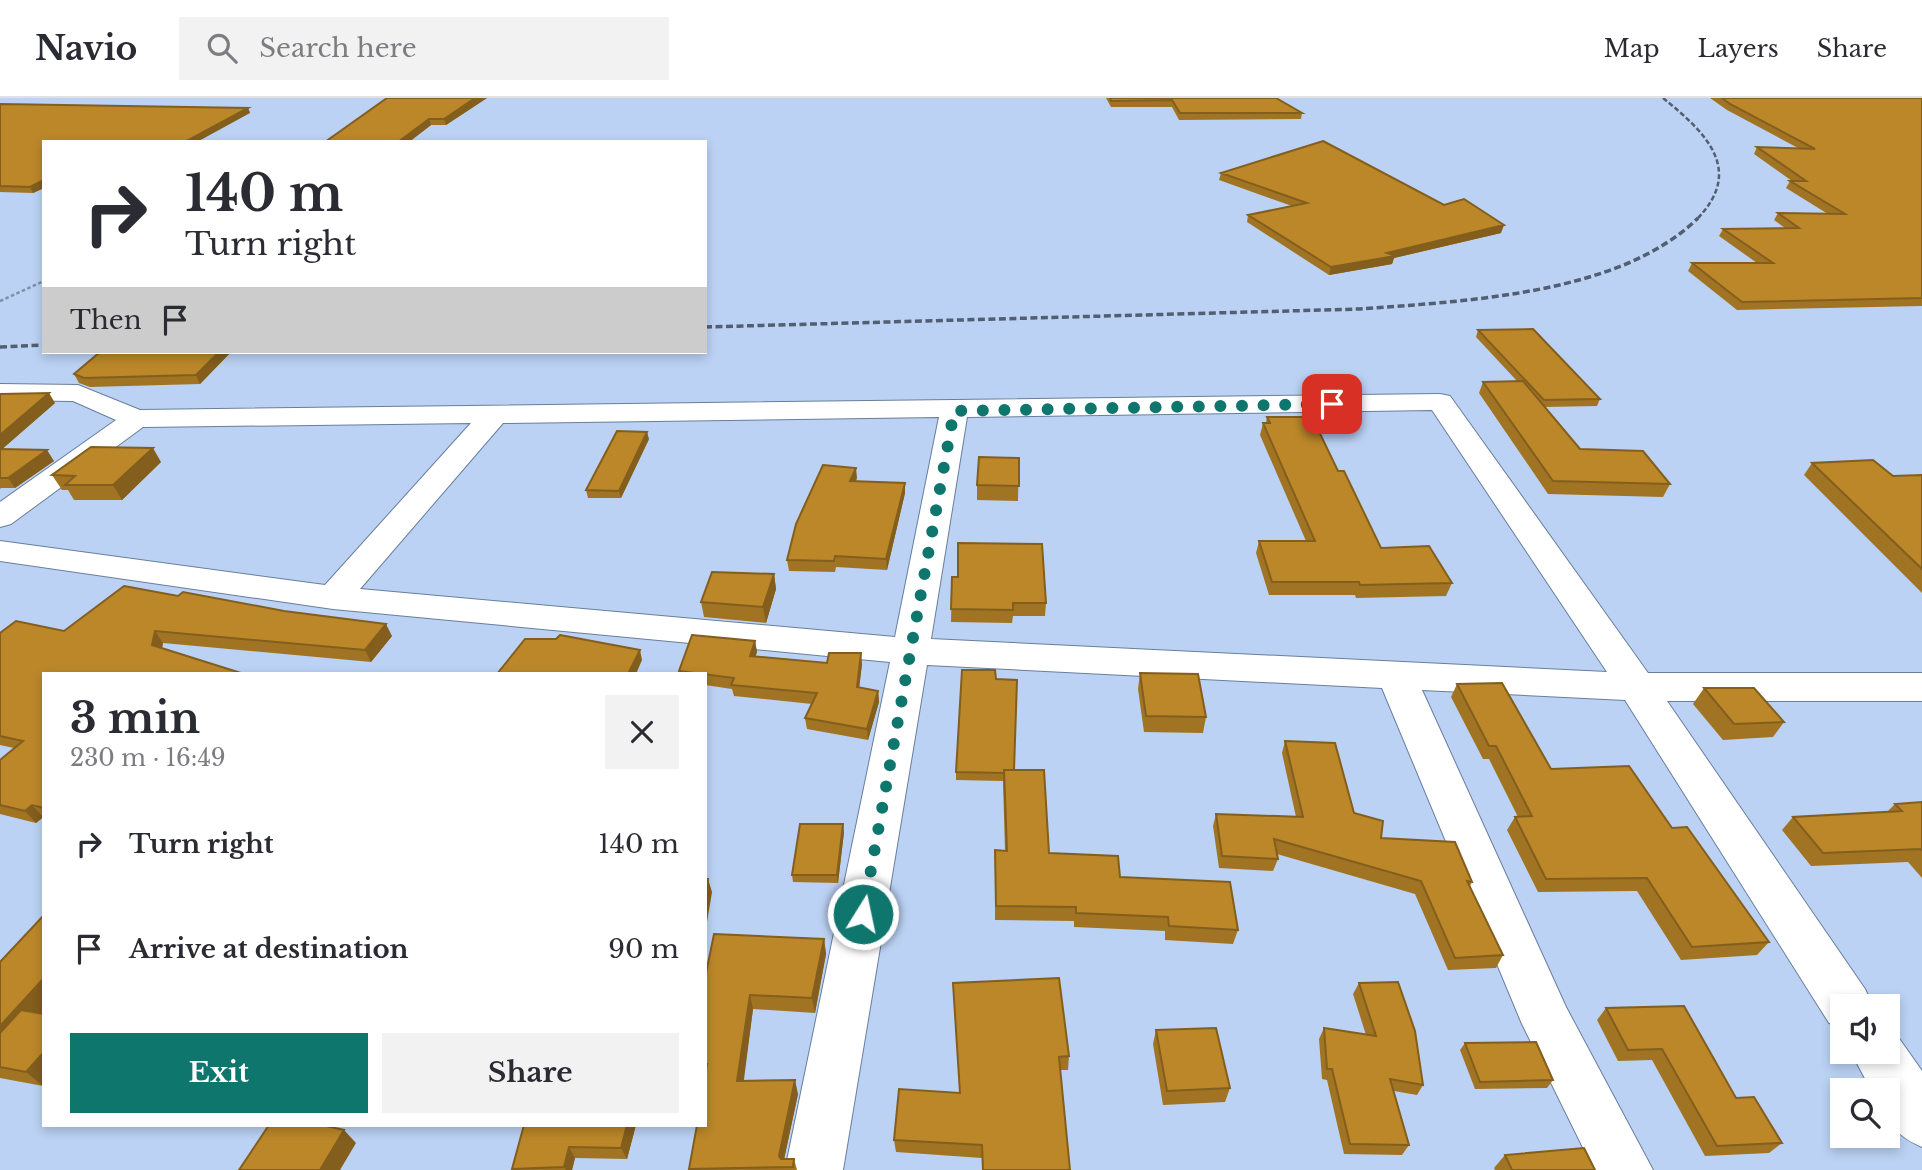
<!DOCTYPE html>
<meta charset="utf-8">
<style>
:root{--surface:#fff;--page:#f2f2f3;--text:#2b2b33;--muted:#7c7c81;--line:#e1e1e2;--accent:#0f766e}
body{margin:0;font-family:"Libre Baskerville",serif;background:var(--page);color:var(--text);height:100vh;display:flex;flex-direction:column;font-size:26px;white-space:nowrap}
*{box-sizing:border-box;margin:0}
p{font-size:23px;color:var(--muted)}
.icon{flex:none;width:38px;height:38px;fill:none;stroke:currentColor;stroke-width:2;stroke-linecap:round;stroke-linejoin:round}
.map{position:relative;flex:1;overflow:hidden}
.sheet{position:absolute;left:42px;top:574px;width:665px;height:455px;display:flex;flex-direction:column;background:var(--surface);border-radius:0px;box-shadow:0 4px 10px #0003}
.sheet>*{flex:none}
.top-card{position:absolute;left:42px;top:42px;width:665px;height:214px;border-radius:0px;box-shadow:0 4px 10px #0003;background:#fff;color:var(--text);overflow:hidden}
.controls{position:absolute;left:1830px;top:896px;display:grid;gap:14px}
.controls a{display:grid;place-items:center;width:70px;height:70px;border-radius:0px;background:var(--surface);box-shadow:0 4px 10px #0003;font-size:35px}
.pin{position:absolute;display:grid;place-items:center;width:60px;height:60px;color:#fff;margin:-30px;border-radius:14px;box-shadow:0 4px 10px #0006}
.me{position:absolute;width:77px;margin:-38px;rotate:10deg;stroke-linejoin:round;filter:drop-shadow(0 0 5px #0008)}
.turn{display:flex;align-items:center;gap:24px;height:147px;padding:0 28px;font-size:32px}
.turn .icon{width:91px;height:91px;stroke-width:2.5}
.turn b{display:block;font-size:49px;line-height:60px}
.then{display:flex;align-items:center;height:66px;padding:0 28px;background:#0003;gap:14px;font-size:26px}
.round{display:grid;place-items:center;flex:none;width:74px;height:74px;border-radius:0px;background:var(--page)}
.head{display:flex;align-items:center;justify-content:space-between;height:119px;padding:0 28px}
h1{font-size:42px;font-weight:800;line-height:52px}
.primary-button{display:flex;gap:14px;margin-top:auto;padding:14px 28px}
.primary-button a{flex:1;height:80px;border-radius:0px;background:var(--accent);color:#fff;font-size:28px;font-weight:800;line-height:80px;text-align:center}
.primary-button a+a{background:var(--page);color:var(--text)}
ul{padding:0;list-style:none}
li{display:flex;align-items:center;gap:21px;height:105px;padding:0 28px}
li div{flex:1}
li b{display:block;font-size:26px}
li em{font-style:normal}
header{display:flex;align-items:center;gap:42px;box-sizing:border-box;height:98px;padding:0 35px;background:var(--surface);border-bottom:2px solid var(--line)}
header strong{font-size:33px}
nav{display:flex;gap:38px;margin-inline-start:auto;font-size:24px}
.search{width:490px;height:63px;background:var(--page);display:flex;align-items:center;gap:18px;box-sizing:border-box;padding:0 24px;border-radius:0px;color:var(--muted);font-size:26px}
.map>svg:first-child{display:block}
</style>
<header>
<strong>Navio</strong>
<div class="search"><svg class="icon" aria-label="search" viewBox="0 0 24 24"><circle cx="10" cy="10" r="6"/><path d="M15 15l6 6"/></svg>Search here</div>
<nav><a>Map</a><a>Layers</a><a>Share</a></nav>
</header>
<div class="map">
<svg width="1922" height="1072" viewBox="0 0 1922 1072">
<rect width="100%" height="100%" fill="#bbd2f4"/>
<g fill="none" stroke-linecap="round" stroke-linejoin="round">
<g stroke="#687e9d" stroke-width="2">
<path id="street" d="M0,286l78,1 62,25 1300,-16 10,2 198,277h274v28h-255l198,288 8,17h-30v22l-14,-5 -204,-323 -203,-10 144,317 87,163h-59l-72,-146 -140,-336 -455,-23 -84,505h-58l105,-508 -557,-53 -333,-48v-20l325,44 146,-162 -328,4 -132,97 -11,3v-25l116,-82 -43,-19 -73,-1zM1432,312l175,262 -676,-33 36,-222zM939,319l-44,220 -535,-48 143,-166z
M1888,933l8,3 26,37v76c-30,-13 -34,-25 -34,-57h-17l-20,-38h37z"/>
</g>
<path stroke="#7d8ea7" stroke-width="2.5" stroke-dasharray="3.5 2.5" stroke-linecap="butt" d="M0,203l44,-20"/>
<use href="#street" fill="#fff" fill-rule="evenodd"/>
<path stroke="#525e71" stroke-width="2.5" stroke-dasharray="5 2.5" stroke-linecap="butt" d="M1663,0c42,34 83,72 33,122"/>
<path stroke="#525e71" stroke-width="3.5" stroke-dasharray="7 3.5" stroke-linecap="butt" d="M705,229l655,-18c104,-8 260,-14 338,-91
M0,249l44,-2"/>
</g>
<path fill="#a17423" d="M487,0l-41,27h-15l-22,17h-84z
M1106,0h170l26,15 -1,6 -122,1 -7,-13h-61z
M1710,0h212v208l-185,4 -49,-39 4,-8h65l-38,-27 4,-7 62,-1 -11,-8 4,-7 50,1 -42,-26 4,-7h2l-38,-27 3,-7 41,1 -71,-38z
M0,6l248,4 2,5 -206,29v46l-11,5 -33,-1z
M1221,75l223,32 57,28 -107,25 -2,6 -63,11 -82,-53 1,-7 44,-9 -73,-26z
M1478,232l122,69 -3,7 -52,1 35,42 90,35 -7,13 -115,-3 -69,-101 4,-11 34,-1 -41,-44z
M231,254l-31,32 -110,3 -11,-4 -5,-9z
M0,296l55,9 -53,46 52,12 -39,27h-14l-1,1z
M1267,319l71,54 43,77 71,35 -6,13 -90,2 -1,-3h-86l-13,-42 3,-12h47l-46,-106 3,-12h3z
M649,341l-28,59h-33l-2,-8z
M1019,360l-1,43 -41,-1v-15z
M161,364l-39,38h-48l-6,-10h-6l-10,-15z
M1812,365l81,13 29,-1v118l-118,-118z
M857,380l-1,3 49,2v10l-18,77 -51,-3 -1,5 -46,-1 -2,-11z
M774,476l2,15 -10,34 -62,-6 -3,-15z
M952,479l94,26 -1,13h-32l-1,7 -61,-1z
M124,488l268,50 -21,26 -208,-19 -1,5 -118,26v143l-8,6 -36,-9v-54l14,-12 -14,-3v-112l64,-2z
M755,543l2,11 -2,5 72,6 35,1 -3,23 19,4 1,11 -11,38 -61,-11 -2,-11 7,-14 -78,-8 -2,-7 -27,-4v-11h-25l-1,-3z
M1140,575l66,44 -3,16 -59,-1 -6,-43z
M996,581l18,91 35,83 71,24 118,53 -5,14 -68,-4v-9l-91,-4v-6l-79,-1v-70l10,1 -2,-70 -47,-1v-8z
M1457,586l94,85 121,59 97,114 -12,13 -76,5 -44,-69 -99,1 -31,-62 8,-13h3l-29,-58h-6l-32,-62z
M1704,590l80,34 -11,15 -50,3 -30,-36z
M1285,643l69,72 27,25 91,44 -2,4 33,69 -7,13 -48,2 -33,-76 -138,-40 1,5 -5,12 -54,-3 -6,-42 3,-12 80,3 -14,-64z
M1922,704v76l-14,-16 -97,4 -29,-36 11,-13 94,-5 8,-8z
M844,734l-6,51 -45,-1 -1,-7z
M44,817v96l-3,3 2,72 -43,-8v-116z
M824,841l2,15 -11,59 -62,-4 -10,72 55,13 -14,65h10l3,11h-107l15,-45v-147z
M953,885l116,73 -1,14h-8l10,100h-88v-12l-86,-6 -2,-12 66,-47z
M1359,885l64,102 -6,10 -23,-4 15,54 -7,10 -58,-1 -17,-74 -5,-1 -3,-40 5,-11 42,7 -13,-41z
M1606,910l130,90 46,45 -13,10 -64,3 -53,-96 -34,1 -21,-41z
M1156,932l74,58 -5,14 -62,3 -10,-61z
M1465,945l88,37 -6,8 -72,1 -15,-39z
M524,1027h112l-9,34 -52,-1 -3,12h-59z
M1505,1057l90,15h-100l-1,-2z"/>
<path fill="#835e1d" d="M475,0h12l-41,27 -2,-6z
M248,10l2,5 -53,29h-12z
M429,21l2,6 -22,17h-11z
M44,82v8l-11,5 -3,-6z
M1504,127l-3,8 -107,25 -2,6 -63,11 2,-8z
M219,254h12l-31,32 -4,-9z
M49,295l6,10 -55,48v-16z
M647,334l2,7 -28,59 -2,-7z
M153,350l8,14 -39,38 -9,-15z
M47,352l7,11 -39,27 -7,-10z
M856,370l1,10 -6,14 -1,-11z
M905,385v10l-18,77 -1,-11z
M774,476l2,15 -10,34 -3,-16z
M386,526l6,12 -21,26 -6,-12z
M155,533l8,12 -3,14 -8,-12z
M755,543l2,11 -5,15 -2,-11z
M640,552l2,10 -6,14h-8z
M861,555l1,11 -4,34 -1,-11z
M878,593l1,11 -11,38 -1,-11z
M32,707l11,12 -7,6 -11,-12z
M843,726l1,8 -6,51 -1,-8z
M708,781l4,13 -7,42v-36z
M824,841l2,15 -11,59 -3,-15z
M44,880v33l-31,36 -13,-10v-11z
M750,897l3,14 -11,86 -5,-14z
M44,954v34h-1l-17,-14z
M795,982l3,14 -16,75 -3,-13z
M627,1027h9l-9,34 -6,-11z
M344,1032l12,13 -16,27h-20z
M569,1049l6,11 -3,12h-6l-2,-3z"/>
<path fill="#bb8729" stroke="#835e1d" stroke-width="2" d="M387,0h88l-31,21h-15l-31,23h-73z
M1110,0h166l26,15h-122l-8,-13 -61,1z
M1722,0h200v200l-180,4 -50,-39h81l-50,-34 76,-1 -21,-15 67,1 -55,-33h16l-49,-34 58,2 -85,-45z
M0,6l248,4 -63,34h-141v38l-14,7 -30,-1z
M1323,43l121,64 20,-6 40,26 -117,28 8,3 -64,11 -83,-52 59,-12 -86,-30z
M1533,231l67,70 -56,1 -66,-70z
M100,254h119l-23,23 -112,3 -10,-4z
M1523,283l57,68 63,2 27,33 -117,-3 -70,-99z
M49,295l-49,42v-41z
M1267,319h45l26,54h6l37,77 48,-2 23,37 -92,2 -1,-3h-87l-13,-41h56l-52,-118h7z
M617,333l30,1 -28,59 -33,-1z
M91,349l62,1 -40,37h-48l10,-9 -23,-1z
M0,351l47,1 -39,28h-8z
M979,359l40,1v28l-42,-1z
M1873,362l20,16 29,-1v94l-110,-106z
M823,367l33,3 -6,13 55,2 -19,76 -51,-3 -1,5 -47,-1 9,-36z
M958,445l84,1 4,59h-33v7l-62,-1 1,-32h6z
M712,474l62,2 -11,33 -62,-5z
M124,488l54,10 5,-4 101,19 102,13 -21,26 -210,-19 -3,14 92,29h-200v134l-12,-3 -7,6 -25,-6v-45l23,-19 -23,-5v-103l16,-12 48,10z
M560,537l80,15 -12,24h-131l28,-35h31z
M692,537l63,6 -5,15 77,7 2,-10h32l-4,34 21,4 -11,38 -62,-11 12,-25 -86,-8 3,-7 -55,-7z
M962,572h33l1,9 21,1 -3,90h-10v3l-48,-1z
M1140,575l58,1 8,43 -60,-1z
M1502,585l49,86 78,-3 43,62 15,-1 82,115 -77,5 -45,-69 -101,1 -31,-62 17,-1 -36,-70h-7l-32,-62z
M1704,590h50l30,34 -50,2z
M1285,643l50,2 19,70 29,8 -2,17 74,4 17,40 -5,-1 36,74 -48,3 -34,-77 -147,-42 4,20 -56,-3 -6,-42 87,3z
M1004,672h40l5,83 69,3 2,21 110,5 8,48 -69,-4 -1,-9 -92,-4v-6l-80,-1 -1,-56 12,1z
M1922,704v48l-1,-1 -98,4 -30,-36 109,-6 -7,-7z
M800,726h43l-6,51h-45z
M705,781h3l-3,19z
M44,817v63l-44,48v-64z
M714,836l110,5 -12,59 -62,-3 -13,86 58,-1 -16,76 2,3h13l-1,8 -104,2 8,-44h8v-52l2,-9h-2v-86z
M1059,880l10,78 -10,1 11,113h-87l-1,-25 -88,-5 5,-51 61,4 -7,-110z
M1398,884l17,49 8,54 -33,-6 19,66 -59,-1 -18,-75h-5l-3,-41 52,8 -17,-53z
M1684,908l52,92 18,-1 28,46 -65,3 -55,-97 -34,1 -22,-42z
M21,912l23,4v38l-18,20 -26,-5v-34z
M1216,930l14,60 -63,3 -11,-61z
M1536,944l17,38 -73,2 -15,-39z
M269,1027h53l22,5 -24,40h-81z
M524,1027h103l-6,23 -52,-1 -5,20 -52,2z
M1584,1050l11,22h-83l-7,-15z"/>
<g fill="none" stroke-linecap="round" stroke-linejoin="round">
<path stroke="#0f766e" stroke-width="12" stroke-dasharray="0 21.6" d="M863,816l91,-503 378,-7"/>
</g>
</svg>
<div class="controls">
<a><svg class="icon" aria-label="sound" viewBox="0 0 24 24"><path d="M4 9h4l5-4v14l-5-4H4zM17 9q2 3 0 6"/></svg></a>
<a><svg class="icon" aria-label="search" viewBox="0 0 24 24"><circle cx="10" cy="10" r="6"/><path d="M15 15l6 6"/></svg></a>
</div>
<div class="pin" style="left:1332px;top:306px;background:#d93025"><svg class="icon" aria-label="arrive" viewBox="0 0 24 24"><path d="M6 21V4h12l-3 4 3 4H6"/></svg></div>
<svg class="me" style="left:863px;top:816px" viewBox="-20 -20 40 40"><circle r="17" fill="#0f766e" stroke="#fff" stroke-width="3"/><path d="M0-11L8 9 0 5-8 9z" fill="#fff"/></svg>
<div class="top-card">
<div class="turn"><svg class="icon" aria-label="right" viewBox="0 0 24 24"><path d="M7 20v-9h11M14 6l5 5-5 5"/></svg><div><b>140 m</b>Turn right</div></div>
<div class="then">Then<svg class="icon" aria-label="arrive" viewBox="0 0 24 24"><path d="M6 21V4h12l-3 4 3 4H6"/></svg></div>
</div>
<section class="sheet">
<div class="head"><div><h1>3 min</h1><p>230 m · 16:49</p></div><a class="round"><svg class="icon" aria-label="close" viewBox="0 0 24 24"><path d="M6 6l12 12M18 6L6 18"/></svg></a></div>
<ul>
<li><svg class="icon" aria-label="right" viewBox="0 0 24 24"><path d="M7 20v-9h11M14 6l5 5-5 5"/></svg><div><b>Turn right</b></div><em>140 m</em></li>
<li><svg class="icon" aria-label="arrive" viewBox="0 0 24 24"><path d="M6 21V4h12l-3 4 3 4H6"/></svg><div><b>Arrive at destination</b></div><em>90 m</em></li>
</ul>
<div class="primary-button"><a>Exit</a><a>Share</a></div>
</section>
</div>
